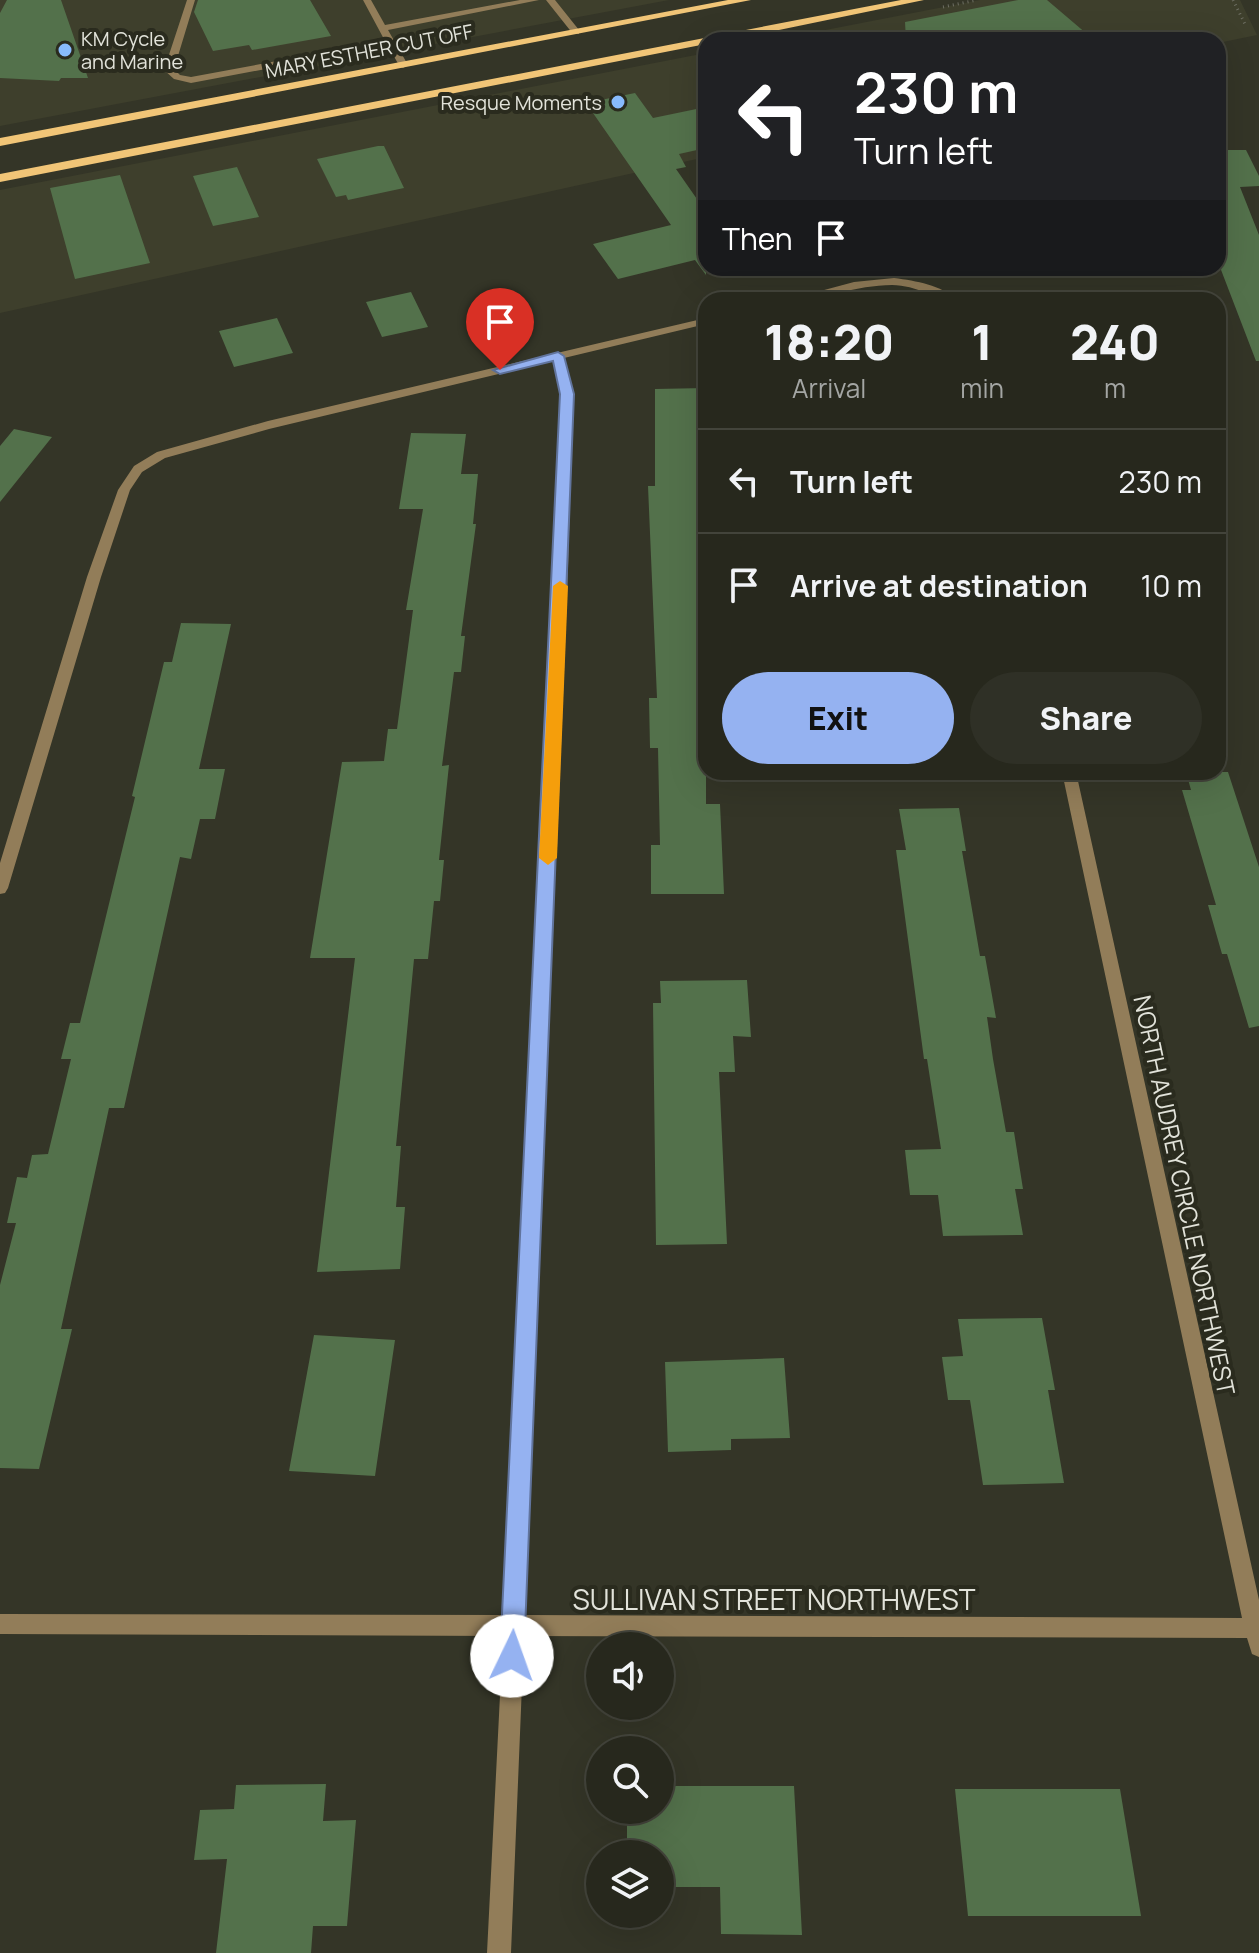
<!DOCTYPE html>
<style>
:root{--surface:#27281d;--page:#2f3026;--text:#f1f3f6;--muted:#a4a6a4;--line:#43443b;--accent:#95b2f1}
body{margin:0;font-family:Manrope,sans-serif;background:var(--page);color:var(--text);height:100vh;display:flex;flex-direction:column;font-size:30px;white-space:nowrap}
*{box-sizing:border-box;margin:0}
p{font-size:26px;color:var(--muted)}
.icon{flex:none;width:44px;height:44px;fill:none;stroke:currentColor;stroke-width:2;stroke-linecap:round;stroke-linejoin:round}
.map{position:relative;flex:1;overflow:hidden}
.drawer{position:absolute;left:698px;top:292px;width:528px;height:488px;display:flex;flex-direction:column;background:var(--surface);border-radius:24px;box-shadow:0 8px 32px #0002,0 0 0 2px var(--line)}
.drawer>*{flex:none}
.top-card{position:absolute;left:698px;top:32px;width:528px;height:244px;border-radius:24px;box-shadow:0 8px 32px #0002,0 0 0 2px var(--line);background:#202124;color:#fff;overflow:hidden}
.tools{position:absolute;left:586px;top:1632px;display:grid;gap:16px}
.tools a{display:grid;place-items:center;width:88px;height:88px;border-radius:50%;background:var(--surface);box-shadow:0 8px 32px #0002,0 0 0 2px var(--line);font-size:40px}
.pin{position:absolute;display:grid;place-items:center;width:68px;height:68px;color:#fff;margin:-82px -34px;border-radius:50% 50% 50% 0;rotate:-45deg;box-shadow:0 0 8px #0007}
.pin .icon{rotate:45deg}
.me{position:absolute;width:88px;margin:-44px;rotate:3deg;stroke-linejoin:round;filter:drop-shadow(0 0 6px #0008)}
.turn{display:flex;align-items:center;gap:28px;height:168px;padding:0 24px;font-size:36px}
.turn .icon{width:104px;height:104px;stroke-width:2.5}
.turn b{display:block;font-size:56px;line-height:68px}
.then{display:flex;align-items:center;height:76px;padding:0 24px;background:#0003;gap:16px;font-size:30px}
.eta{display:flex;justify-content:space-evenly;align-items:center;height:136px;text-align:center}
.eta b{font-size:48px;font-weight:800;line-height:56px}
.action{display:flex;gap:16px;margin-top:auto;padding:16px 24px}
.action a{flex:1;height:92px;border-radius:48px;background:var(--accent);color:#111;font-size:32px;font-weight:800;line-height:92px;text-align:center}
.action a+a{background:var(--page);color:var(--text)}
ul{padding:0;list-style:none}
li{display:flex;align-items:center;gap:24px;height:104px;padding:0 24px;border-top:2px solid var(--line)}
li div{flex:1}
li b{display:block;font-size:30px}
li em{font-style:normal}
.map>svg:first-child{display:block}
</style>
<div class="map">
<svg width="1259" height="1953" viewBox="0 0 1259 1953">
<rect width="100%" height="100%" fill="#343527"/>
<path fill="#3e3f2c" d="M0,0h669l-669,126z
M980,0h260l17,35 -39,8v-3h-444z
M706,53v104l-706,156v-123z"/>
<path fill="#53714b" d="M7,0h54l27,78h-27l-2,3 -59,-3v-65z
M198,0h112l21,36 -79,14 -3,-5 -36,6 -19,-39z
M1018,0h29l47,40h-188l-1,-18z
M635,93l18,25 53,-11v41l-27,6 7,13 -10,2 30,43v63l-11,-15 -77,19 -25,-35 78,-19 -85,-122z
M1218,137l7,13h21l13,26v10l-19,1 19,48v126h-3l-38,-99z
M378,146h6l20,42 -56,12 -2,-5 -10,2 -19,-38z
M237,167l22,50 -46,9 -20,-50z
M120,175l30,88 -75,16 -25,-91z
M411,292l17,35 -46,10 -16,-35z
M277,318l16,35 -59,14 -15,-36z
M706,388v416h14l4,90h-73v-49h9l-2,-97h-8l-1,-50h8l-9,-212h7v-97z
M14,429l38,8 -52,65v-56z
M411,433l55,1 -5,40h17l-5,50h3l-15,112h4l-4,36h-7l-12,94 7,-1 -10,95h5l-4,41h-6l-6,58h-14l-18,187h5l-5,61h9l-5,62 -83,3 38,-314h-45l32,-196 42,-1 4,-32h9l16,-119h-7l17,-101h-24z
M181,623l50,1 -32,145h26l-10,50h-15l-9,40 -11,-2 -56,251h-15l-48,221h11l-33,140 -39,-1v-183l16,-62h-9l10,-46 10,1 5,-23 16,-1 23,-95h-10l9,-36h10l55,-226 -3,-1 32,-134h8z
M1186,772h42l31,95v159l-10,2 -22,-74h-5l-14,-49h8l-34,-115h9z
M959,808l7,43h-4l18,105h5l11,62 -9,-1 6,42 13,73h8l9,57h-8l8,46 -80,1 -5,-41h-28l-5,-45 36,-1 -14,-90h-3l-28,-209h10l-7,-41z
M747,980l4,57 -18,-1 2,36h-16l8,172 -71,1 -3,-242h8l-1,-22z
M1042,1318l13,72h-7l16,93 -81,2 -13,-85h-22l-6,-43 21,-1 -5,-37z
M314,1335l81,5 -20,136 -86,-5z
M784,1358l6,80 -59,1v11l-63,2 -3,-90z
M326,1784l-3,37 33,-1 -9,106h-34l-2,27h-95l11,-94 -33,1 6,-50 34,-1 2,-24z
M660,1786h134l8,149 -81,-1 -1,-47h-60v-33h-33v-44h33z
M955,1789h165l21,127h-173z"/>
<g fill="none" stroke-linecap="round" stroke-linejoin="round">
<path stroke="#6d6e62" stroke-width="3" stroke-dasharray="1 4" stroke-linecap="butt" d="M1233,0l13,26
M943,7l34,-7"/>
<path fill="#927d59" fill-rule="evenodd" d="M187,0h8l-21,69 6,6 11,2 194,-36 -22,-41h8l14,25 135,-25h19l-151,30 20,35 -5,3 -3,-1 -12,-21 -197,37 -17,-4 -10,-9z
M546,0h9l24,30v4h-6z"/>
<path fill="#927d59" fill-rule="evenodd" d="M894,278c23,3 46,7 64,22 -23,0 -41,-15 -66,-15 -36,0 -69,15 -105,15l67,-18z
M706,318v6l-142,34 9,36 -5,174 -44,1047 718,3 -180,-846h14l183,828v57l-7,-3 -5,-16 -723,-2 -13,317h-24l16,-317 -503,-2v-20l504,1 50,-1047 7,-174 -8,-33 -284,68 -104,29 -23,14 -12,18 -29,87 -93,311 -3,5 -5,1v-31l87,-286 31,-87 16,-24 23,-14 111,-31z"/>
<path fill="#f1c577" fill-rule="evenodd" d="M728,0h23l-751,146v-8z
M901,0h23l-194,40h-24v4l-706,138v-8z"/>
</g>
<path fill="#95b2f1" stroke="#61749d" stroke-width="2" d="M558,352l6,4 10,38 -50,1262 -4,8 -8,4 -9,-4 -3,-8 60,-1262 -7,-33 -53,13 -7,-4z"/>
<path fill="#f59e0b" d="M560,581l8,5 -11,272 -9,7 -9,-7 14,-272z"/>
<g fill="#88bbfc" stroke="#2a2b1e" stroke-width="3">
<circle cx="65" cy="50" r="8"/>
<circle cx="618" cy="102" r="8"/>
</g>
<g text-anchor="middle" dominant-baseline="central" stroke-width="8" stroke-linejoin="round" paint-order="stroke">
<g font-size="20" fill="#e2e3da" stroke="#2a2b1e" text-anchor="start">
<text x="81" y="38">KM Cycle<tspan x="81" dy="23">and Marine</tspan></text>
<text x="602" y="102" text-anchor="end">Resque Moments</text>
</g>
<g font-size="20" fill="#e2e3da" stroke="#2a2b1e">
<text transform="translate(369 51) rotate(-11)">MARY ESTHER CUT OFF</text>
</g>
<g font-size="24" fill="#e2e3da" stroke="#2a2b1e">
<text transform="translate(1185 1195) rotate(78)">NORTH AUDREY CIRCLE NORTHWEST</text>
</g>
<g font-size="28" fill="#e2e3da" stroke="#2a2b1e">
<text x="774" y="1599">SULLIVAN STREET NORTHWEST</text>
</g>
</g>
</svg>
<div class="tools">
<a><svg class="icon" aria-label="sound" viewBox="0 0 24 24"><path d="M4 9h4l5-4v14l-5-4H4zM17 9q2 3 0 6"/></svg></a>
<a><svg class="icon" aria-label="search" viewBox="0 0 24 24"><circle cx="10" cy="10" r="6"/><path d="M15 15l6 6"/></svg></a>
<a><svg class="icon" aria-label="layers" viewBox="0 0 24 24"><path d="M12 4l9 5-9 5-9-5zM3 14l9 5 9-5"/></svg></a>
</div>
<div class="pin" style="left:500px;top:370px;background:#d93025"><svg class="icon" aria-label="arrive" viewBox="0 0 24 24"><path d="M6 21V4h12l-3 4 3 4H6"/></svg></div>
<svg class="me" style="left:512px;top:1656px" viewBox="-20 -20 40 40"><circle r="19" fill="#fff"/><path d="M0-13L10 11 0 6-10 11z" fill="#95b2f1"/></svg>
<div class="top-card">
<div class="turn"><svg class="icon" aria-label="left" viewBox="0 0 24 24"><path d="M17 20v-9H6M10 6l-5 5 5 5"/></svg><div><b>230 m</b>Turn left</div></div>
<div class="then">Then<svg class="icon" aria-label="arrive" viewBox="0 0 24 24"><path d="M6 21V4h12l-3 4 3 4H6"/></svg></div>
</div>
<section class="drawer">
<div class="eta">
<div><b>18:20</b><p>Arrival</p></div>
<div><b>1</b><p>min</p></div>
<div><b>240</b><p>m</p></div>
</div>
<ul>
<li><svg class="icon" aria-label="left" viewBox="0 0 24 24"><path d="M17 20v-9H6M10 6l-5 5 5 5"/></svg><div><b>Turn left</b></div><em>230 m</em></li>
<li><svg class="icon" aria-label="arrive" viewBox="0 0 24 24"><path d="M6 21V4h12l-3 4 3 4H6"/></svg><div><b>Arrive at destination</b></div><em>10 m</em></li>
</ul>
<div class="action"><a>Exit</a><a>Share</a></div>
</section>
</div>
